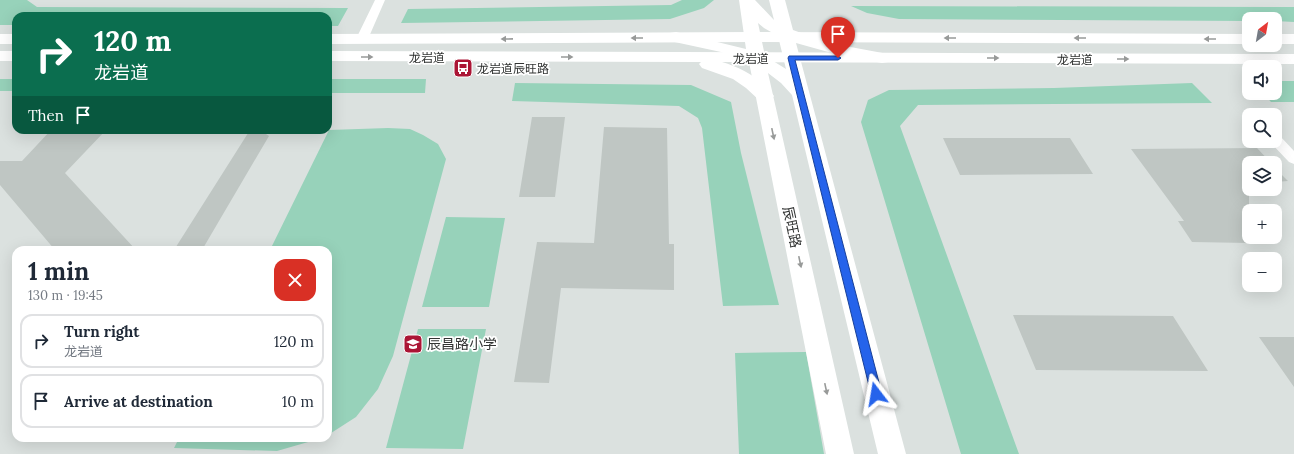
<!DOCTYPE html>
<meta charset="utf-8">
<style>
:root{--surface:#fff;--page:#f2f2f3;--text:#1f2937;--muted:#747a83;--line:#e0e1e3}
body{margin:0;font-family:Lora,"Noto Sans SC",serif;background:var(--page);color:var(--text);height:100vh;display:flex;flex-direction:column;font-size:15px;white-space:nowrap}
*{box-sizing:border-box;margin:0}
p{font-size:13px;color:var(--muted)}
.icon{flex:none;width:22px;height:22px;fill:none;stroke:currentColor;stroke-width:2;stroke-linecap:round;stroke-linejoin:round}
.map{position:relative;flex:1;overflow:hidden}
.sheet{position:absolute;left:12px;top:246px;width:320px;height:196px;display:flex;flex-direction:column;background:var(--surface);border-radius:12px;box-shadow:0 4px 16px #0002}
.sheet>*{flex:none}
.banner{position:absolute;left:12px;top:12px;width:320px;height:122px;border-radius:12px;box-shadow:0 4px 16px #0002;background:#0b6e4f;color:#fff;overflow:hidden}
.needle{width:26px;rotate:31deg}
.controls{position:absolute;left:1242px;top:12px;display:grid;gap:8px}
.controls a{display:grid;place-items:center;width:40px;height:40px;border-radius:8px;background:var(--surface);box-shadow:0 4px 16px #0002;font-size:20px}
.pin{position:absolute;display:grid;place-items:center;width:34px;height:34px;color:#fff;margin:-41px -17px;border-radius:50% 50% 50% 0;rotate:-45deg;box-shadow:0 0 4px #0007}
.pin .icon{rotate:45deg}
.me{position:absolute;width:44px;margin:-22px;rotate:346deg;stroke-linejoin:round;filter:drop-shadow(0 0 3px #0008)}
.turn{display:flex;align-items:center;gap:14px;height:84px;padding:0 16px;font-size:18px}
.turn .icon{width:52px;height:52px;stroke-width:2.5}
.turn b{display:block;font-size:28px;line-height:34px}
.then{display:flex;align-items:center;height:38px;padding:0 16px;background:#0003;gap:8px;font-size:15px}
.round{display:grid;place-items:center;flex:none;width:42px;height:42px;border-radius:12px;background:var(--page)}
.headline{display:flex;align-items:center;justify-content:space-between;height:68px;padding:0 16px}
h1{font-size:24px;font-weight:700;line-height:30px}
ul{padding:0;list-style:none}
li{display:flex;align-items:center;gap:12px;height:54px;margin:0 8px 6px;padding:0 8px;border:2px solid var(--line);border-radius:12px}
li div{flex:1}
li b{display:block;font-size:15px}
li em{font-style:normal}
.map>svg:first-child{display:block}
</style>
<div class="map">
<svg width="1294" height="454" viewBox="0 0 1294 454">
<rect width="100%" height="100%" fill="#dbe1df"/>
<path fill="#97d2ba" d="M0,0h27l10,7 311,1 -10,18h-10v-10h-312v9h-16z
M682,0h32l-10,8 -34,11 -269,4 7,-14 263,-4z
M851,6l443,1v15l-19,-1v-2h-26v2l-350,-2 -32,-6z
M0,79h16v12h-16z
M328,79h98l-1,14h-97z
M1275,81h19v21h-23l-8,-9h12z
M515,83l176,2 40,17 10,51 38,152 -56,1 -21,-178 -4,-10 -19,-12 -167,-5z
M1192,83l20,20 -294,2 -18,21 119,328h-58l-100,-332 7,-22 21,-10 165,-2z
M388,128l22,1 13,6 15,9 8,15 -53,197 -15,33 -22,28 -28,18v-185h-58l59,-120z
M446,217l59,1 -16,89h-67z
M418,329h68l-23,120 -77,-1z
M806,352l18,102h-85l-4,-101z
M179,438h143l-45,13 -103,-3z"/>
<path fill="#bfc6c3" d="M532,117h33l-10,80h-36z
M604,127l63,1 2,116h5v46l-113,-2 -12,95 -35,-1 23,-140 57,1z
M51,130h55l-41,43 71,77h-81l-55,-65v-24h22z
M250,130h10l9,6 -67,114h-28z
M943,138h127l23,36 -133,1z
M1257,148l14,15h-22v80l-57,-1 -14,-21h6l-53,-72z
M1275,168l13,13 -13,1z
M1013,315l160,1 35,55 -172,-1z
M1259,337h35v50z"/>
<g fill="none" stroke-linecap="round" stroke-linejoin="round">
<path fill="#fff" fill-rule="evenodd" d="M375,0h10l-17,39 -2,2h-8l-2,-2z
M1275,135l5,1 14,15v13l-5,-2 -19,-20v-1h5z"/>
<path fill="#fff" fill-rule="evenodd" d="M739,0h16l19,20 -5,-20h16l8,30 36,13 59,11 3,4 -3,4 -6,1 -43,-8 -43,-12 110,411h-28l-86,-359 -11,-12 -13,-10 86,381h-28l-77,-392 -28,-10 -51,-11 -2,-4 2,-4 6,-1 70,17zM758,23l6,5 14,8 8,33 -21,-13z"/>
<path fill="#fff" fill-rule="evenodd" d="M752,32l497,2v10l-497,-2 -424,2v-10z
M0,34h16v10h-16z
M1275,34h19v10h-19z
M0,51h16v10h-16z
M328,51l966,3v10l-572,-2c20,6 40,17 52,34l-3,4 -6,2 -6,-2 -13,-12 -13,-9 -31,-11 -3,-4 2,-2 -373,-1z"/>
</g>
<defs><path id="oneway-solid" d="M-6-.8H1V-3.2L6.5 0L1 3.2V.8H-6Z"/></defs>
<g fill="#989a99">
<use href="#oneway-solid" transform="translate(637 38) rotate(180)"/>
<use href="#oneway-solid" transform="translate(950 38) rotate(-180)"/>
<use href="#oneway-solid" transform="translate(1080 38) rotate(-180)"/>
<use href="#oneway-solid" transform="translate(507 39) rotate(179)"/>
<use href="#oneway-solid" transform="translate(1210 39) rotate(180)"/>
<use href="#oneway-solid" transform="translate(367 57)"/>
<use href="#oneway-solid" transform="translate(567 57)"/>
<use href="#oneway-solid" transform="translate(993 58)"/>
<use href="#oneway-solid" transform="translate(1123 59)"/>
<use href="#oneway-solid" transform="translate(773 134) rotate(78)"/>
<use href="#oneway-solid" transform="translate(800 262) rotate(78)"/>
<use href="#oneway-solid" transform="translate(826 389) rotate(78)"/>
</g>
<path fill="#2563eb" stroke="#184099" d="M789,56h49l3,2 -3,2h-43l87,334 -2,3 -4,2 -4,-2 -1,-3 -83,-336z"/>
<defs>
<g id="bus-square" transform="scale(1)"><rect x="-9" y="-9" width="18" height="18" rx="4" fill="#ab1535" stroke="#fff"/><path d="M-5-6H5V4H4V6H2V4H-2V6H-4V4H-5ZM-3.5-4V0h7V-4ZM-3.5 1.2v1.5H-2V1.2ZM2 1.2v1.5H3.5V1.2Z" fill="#fff"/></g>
<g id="school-square" transform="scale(1)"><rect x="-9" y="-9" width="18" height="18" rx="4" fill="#ab1535" stroke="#fff"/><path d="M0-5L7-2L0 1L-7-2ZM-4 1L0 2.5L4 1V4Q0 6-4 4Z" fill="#fff"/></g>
</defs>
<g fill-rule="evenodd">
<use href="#bus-square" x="463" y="68"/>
<use href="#school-square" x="413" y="344"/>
</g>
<g text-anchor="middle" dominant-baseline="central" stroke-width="3.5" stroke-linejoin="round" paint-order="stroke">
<g font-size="12" fill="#323433" stroke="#fff">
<text x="427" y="57">龙岩道</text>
<text x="751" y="58">龙岩道</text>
<text x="1075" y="59">龙岩道</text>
</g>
<g font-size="12" fill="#323433" stroke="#fff" text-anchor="start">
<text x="477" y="68">龙岩道辰旺路</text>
</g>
<g font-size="14" fill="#323433" stroke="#fff">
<text transform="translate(792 227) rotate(78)">辰旺路</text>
</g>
<g font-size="14" fill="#323433" stroke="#fff" text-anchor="start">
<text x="427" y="344">辰昌路小学</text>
</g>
</g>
</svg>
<div class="controls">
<a><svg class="needle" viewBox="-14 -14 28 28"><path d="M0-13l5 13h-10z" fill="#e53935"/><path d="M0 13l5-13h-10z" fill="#747a83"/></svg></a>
<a><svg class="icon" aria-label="sound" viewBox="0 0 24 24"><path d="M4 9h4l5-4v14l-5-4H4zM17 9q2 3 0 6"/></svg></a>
<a><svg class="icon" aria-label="search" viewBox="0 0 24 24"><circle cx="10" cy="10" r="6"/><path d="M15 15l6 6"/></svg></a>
<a><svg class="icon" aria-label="layers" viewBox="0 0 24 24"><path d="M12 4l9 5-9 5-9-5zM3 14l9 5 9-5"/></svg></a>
<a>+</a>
<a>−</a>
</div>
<div class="pin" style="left:838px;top:58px;background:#d93025"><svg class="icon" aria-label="arrive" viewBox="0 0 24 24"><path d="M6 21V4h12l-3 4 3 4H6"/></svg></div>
<svg class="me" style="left:876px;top:394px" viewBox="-20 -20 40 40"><path d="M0-17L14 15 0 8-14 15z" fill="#2563eb" stroke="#fff" stroke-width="4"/></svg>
<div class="banner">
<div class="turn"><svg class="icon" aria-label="right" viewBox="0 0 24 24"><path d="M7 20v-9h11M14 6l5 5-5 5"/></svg><div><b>120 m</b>龙岩道</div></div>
<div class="then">Then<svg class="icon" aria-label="arrive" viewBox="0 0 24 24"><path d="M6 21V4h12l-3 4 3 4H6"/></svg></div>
</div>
<section class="sheet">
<div class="headline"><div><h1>1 min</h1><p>130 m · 19:45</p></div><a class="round" style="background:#d93025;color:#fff"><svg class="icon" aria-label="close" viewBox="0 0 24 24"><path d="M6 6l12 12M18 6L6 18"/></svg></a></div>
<ul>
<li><svg class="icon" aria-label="right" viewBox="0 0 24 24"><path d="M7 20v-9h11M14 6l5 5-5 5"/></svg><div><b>Turn right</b><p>龙岩道</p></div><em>120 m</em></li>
<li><svg class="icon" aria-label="arrive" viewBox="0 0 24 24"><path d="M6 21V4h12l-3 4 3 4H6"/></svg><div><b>Arrive at destination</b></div><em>10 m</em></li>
</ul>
</section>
</div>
